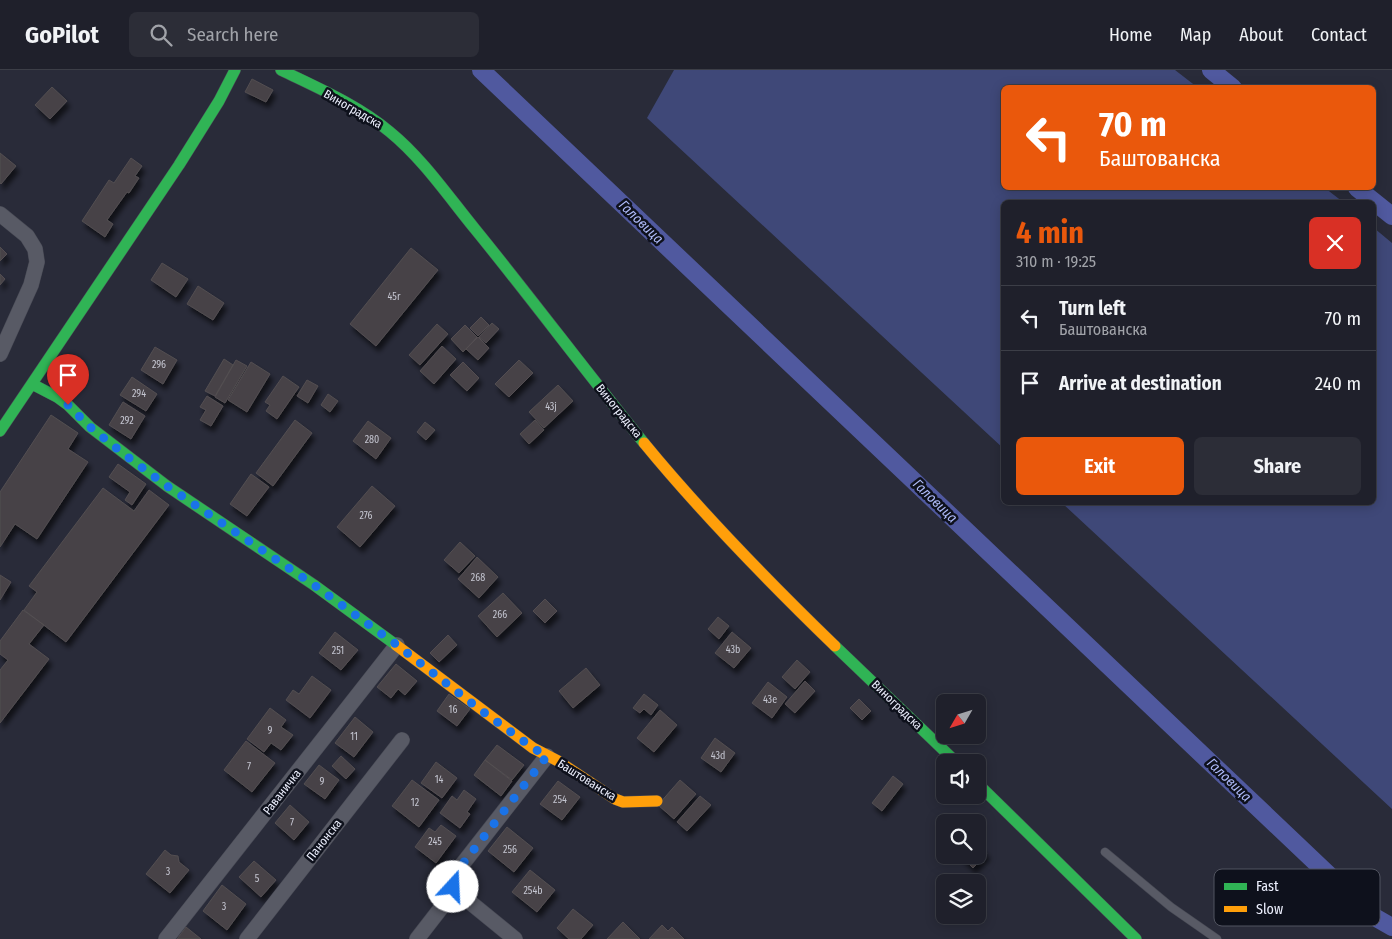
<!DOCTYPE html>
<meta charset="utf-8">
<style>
:root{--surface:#1f202b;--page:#2c2d37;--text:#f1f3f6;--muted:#a1a3a9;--line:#3c3e47;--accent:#ea580c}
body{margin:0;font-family:"Fira Sans Condensed",sans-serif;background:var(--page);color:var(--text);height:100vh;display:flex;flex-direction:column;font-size:19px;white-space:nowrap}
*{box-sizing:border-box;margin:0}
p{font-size:16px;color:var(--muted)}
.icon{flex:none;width:28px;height:28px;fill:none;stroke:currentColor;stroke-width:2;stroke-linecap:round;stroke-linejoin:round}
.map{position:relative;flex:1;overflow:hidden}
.details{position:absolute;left:1001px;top:130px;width:375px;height:305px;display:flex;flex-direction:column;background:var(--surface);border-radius:8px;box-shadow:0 2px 12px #0003,0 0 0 1px var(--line)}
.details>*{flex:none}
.top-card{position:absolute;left:1001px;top:15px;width:375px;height:105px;border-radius:8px;box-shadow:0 2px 12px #0003,0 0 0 1px var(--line);background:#ea580c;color:#fff;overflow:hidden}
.needle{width:32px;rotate:231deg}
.fabs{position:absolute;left:936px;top:624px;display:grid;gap:10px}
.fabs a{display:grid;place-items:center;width:50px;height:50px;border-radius:8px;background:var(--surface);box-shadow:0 2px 12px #0003,0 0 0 1px var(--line);font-size:25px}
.pin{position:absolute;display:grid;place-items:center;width:42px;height:42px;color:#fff;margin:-51px -21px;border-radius:50% 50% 50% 0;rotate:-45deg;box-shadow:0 0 5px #0007}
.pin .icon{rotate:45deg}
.me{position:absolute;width:55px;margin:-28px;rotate:20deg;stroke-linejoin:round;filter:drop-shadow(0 0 4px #0008)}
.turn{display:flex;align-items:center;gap:18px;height:105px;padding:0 15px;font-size:22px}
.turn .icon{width:65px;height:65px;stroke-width:2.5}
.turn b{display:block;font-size:35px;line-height:42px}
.round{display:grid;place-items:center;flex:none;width:52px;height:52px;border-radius:8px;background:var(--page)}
.overview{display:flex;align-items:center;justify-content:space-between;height:85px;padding:0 15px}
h1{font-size:30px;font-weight:700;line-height:38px;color:var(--accent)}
.cta{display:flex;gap:10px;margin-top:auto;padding:10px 15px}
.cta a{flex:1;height:58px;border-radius:8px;background:var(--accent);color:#fff;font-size:20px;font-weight:700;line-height:58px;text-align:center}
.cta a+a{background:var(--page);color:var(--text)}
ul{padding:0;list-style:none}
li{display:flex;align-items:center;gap:15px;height:65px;padding:0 15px;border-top:1px solid var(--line)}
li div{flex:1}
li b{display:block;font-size:19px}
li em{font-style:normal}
header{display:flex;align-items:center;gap:30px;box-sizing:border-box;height:70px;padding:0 25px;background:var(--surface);border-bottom:1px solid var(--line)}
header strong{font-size:24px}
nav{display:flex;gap:28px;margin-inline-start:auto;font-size:18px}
.search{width:350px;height:45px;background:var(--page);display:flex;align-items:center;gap:12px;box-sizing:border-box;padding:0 18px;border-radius:8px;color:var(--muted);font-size:19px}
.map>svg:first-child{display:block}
</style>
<header>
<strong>GoPilot</strong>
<div class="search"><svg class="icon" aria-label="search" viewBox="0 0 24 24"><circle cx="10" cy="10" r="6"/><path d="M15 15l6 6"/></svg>Search here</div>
<nav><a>Home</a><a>Map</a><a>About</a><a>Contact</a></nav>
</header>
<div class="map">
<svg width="1392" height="869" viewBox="0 0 1392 869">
<defs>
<filter id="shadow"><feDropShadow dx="3" dy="5.5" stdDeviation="2.5" flood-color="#0009"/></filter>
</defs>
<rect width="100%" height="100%" fill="#292b39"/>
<path fill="#3f4878" d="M674,0h501l22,17 -193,1v100h321l18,14h-339v247l-357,-331z
M1374,158l18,15v566l-330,-306 312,-1z"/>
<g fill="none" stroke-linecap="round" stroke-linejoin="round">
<path stroke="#50599f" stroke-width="18" d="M481,0l890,845 21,12
M1211,0l22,18
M1357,118l35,28"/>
</g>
<path fill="#474347" stroke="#534e51" filter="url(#shadow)" d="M252,9l21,11 -7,12 -21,-10z
M52,17l15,14 -17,18 -15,-14z
M0,83l16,13 -15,18 -1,-1z
M131,88l11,8 -7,10 4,2 -10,15 -2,-1 -20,28 6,4 -8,13 -23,-16 27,-41 5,3z
M0,177l7,7 -7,7z
M411,178l27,22 -62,76 -26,-22z
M162,193l26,16 -12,18 -25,-17z
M0,204l5,5 -5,6z
M198,216l26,17 -11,17 -26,-16z
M481,247l8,8 -11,11 -8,-8z
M492,253l7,6 -13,14 -7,-6z
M437,254l11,10 -28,31 -11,-10z
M465,255l12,12 -14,15 -12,-13z
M478,267l11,11 -11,12 -12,-11z
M442,276l14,13 -22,25 -14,-13z
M155,277l22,13 -14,24 -22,-14z
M224,289l9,6 -18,31 -10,-5z
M236,290l11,6 -22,37 -10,-6z
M519,290l14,13 -24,24 -14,-13z
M251,292l19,12 -23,38 -19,-12z
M463,292l16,16 -12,13 -17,-16z
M283,306l16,11 -22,32 -11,-8 4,-6 -5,-3z
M132,307l25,17 -11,17 -26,-16z
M307,310l11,6 -10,17 -11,-7z
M558,315l15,16 -29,27 -15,-16z
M328,324l10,7 -8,11 -9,-7z
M207,326l16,10 -12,20 -11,-6 6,-10 -6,-3z
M123,332l22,14 -14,23 -22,-14z
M51,345l27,18 -10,16 20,13 -51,77 -22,-15 -15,23v-55z
M295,350l17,13 -39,53 -17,-13z
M535,350l9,10 -15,14 -9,-10z
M368,351l23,17 -15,21 -23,-18z
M425,352l10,8 -9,10 -9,-8z
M118,394l28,20 -14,21 -7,-5 5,-8 -21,-15z
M251,404l18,13 -22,29 -17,-12z
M372,416l23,20 -35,41 -23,-20z
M103,418l31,23 15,-21 20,15 -103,137 -42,-32 13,-18 -8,-6z
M460,472l15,14 -16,17 -15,-13z
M477,487l21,20 -19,21 -21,-19z
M0,505l11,7 -11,18z
M503,523l19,20 -25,24 -19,-21z
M545,529l12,12 -12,12 -12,-12z
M23,540l21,15 -15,19 20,15 -49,64v-53l8,-10 -8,-6v-13z
M718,547l11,9 -10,13 -11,-10z
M335,562l23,18 -17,20 -22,-17z
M732,562l19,16 -17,20 -19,-15z
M448,565l9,10 -18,17 -9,-9z
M797,590l13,12 -15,17 -13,-12z
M396,594l21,17 -12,14 -7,-6 -7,9 -14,-11z
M586,598l14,17 -27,23 -14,-17z
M312,606l19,14 -21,28 -24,-18 7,-10 6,4z
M805,611l10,10 -20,22 -10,-9z
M768,612l19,15 -15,21 -20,-15z
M449,624l21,15 -13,17 -20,-15z
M644,624l14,11 -7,10 -7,-6 -4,4 -7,-5z
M859,629l12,12 -9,9 -12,-12z
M270,638l16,12 -5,7 12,8 -12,15 -10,-7 -7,9 -17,-13z
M660,640l17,15 -23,27 -17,-14z
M355,647l18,15 -19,25 -19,-14z
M715,668l20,15 -14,19 -20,-14z
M246,671l29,22 -23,29 -28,-22z
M497,675l27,20 -12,15 -27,-20z
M341,686l14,13 -9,10 -14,-13z
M485,690l27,21 -11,15 -27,-21z
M436,692l21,16 -15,20 -21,-15z
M319,695l20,15 -14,19 -21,-15z
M893,706l10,8 -21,27 -10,-8z
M412,710l27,20 -20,27 -27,-21z
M680,710l16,14 -22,25 -16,-14z
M558,711l22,16 -18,23 -22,-16z
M464,720l12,9 -9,13 3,2 -10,14 -20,-15 12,-17 5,4z
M700,726l11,9 -24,26 -10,-9z
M290,735l19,17 -15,18 -19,-17z
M441,755l15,11 -20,27 -21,-16 14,-19 6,4z
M507,757l26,21 -19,24 -26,-21z
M978,774l9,10 -14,14 -13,-13h18z
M165,780l6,5 7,1 1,6 10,8 -19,23 -24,-19z
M254,791l22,19 -15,17 -22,-20z
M530,800l25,20 -18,22 -25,-20z
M222,815l24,19 -19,26 -24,-19z
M573,839l20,16 -12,14h-12l-12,-11z
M623,852l17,17h-33z
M662,855l6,6 4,-4 12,12h-35z
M186,857l15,12h-24z"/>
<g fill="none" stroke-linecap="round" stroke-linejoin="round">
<g stroke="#474954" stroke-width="9">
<path id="lane" d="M1105,782l66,55 46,32"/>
</g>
<g stroke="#474954" stroke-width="16">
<path id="street" d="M0,144l27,22 8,13 2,13 -6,23 -31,69
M166,869l231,-294
M247,869l155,-199
M417,869l38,-49
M515,869l-60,-49 -3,-9 9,-15 86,-110"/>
</g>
<g stroke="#474954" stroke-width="12">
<path id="fast" d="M281,0c37,18 77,35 109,62 33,27 58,64 85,97 57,70 112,144 169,214
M32,314l25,13 11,8 22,22 77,59 147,99 82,60
M0,361l179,-266 40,-64 16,-31
M835,576l121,116
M978,714l158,155"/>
</g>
<g stroke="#474954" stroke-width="12">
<path id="slow" d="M644,373c59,72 125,139 191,203
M396,575l137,103 25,13 57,38 8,3 34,-1"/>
</g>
<use href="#lane" stroke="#585a65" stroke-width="8"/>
<use href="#street" stroke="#585a65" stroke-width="15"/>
<use href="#fast" stroke="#30b455" stroke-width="11"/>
<use href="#slow" stroke="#ff9f0a" stroke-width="11"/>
</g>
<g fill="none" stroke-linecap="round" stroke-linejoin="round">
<path stroke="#1a73e8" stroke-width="9" stroke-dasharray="0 16.2" d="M68,335l22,22 35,28 42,31 147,99 83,60 81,63 55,40 14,8 -86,110 -9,15 1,6"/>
</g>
<g text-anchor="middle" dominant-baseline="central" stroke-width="5" stroke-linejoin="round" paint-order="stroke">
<g font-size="10" fill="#c4c5d0">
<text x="394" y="227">45r</text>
<text x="159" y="295">296</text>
<text x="139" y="324">294</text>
<text x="551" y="337">43j</text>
<text x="127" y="351">292</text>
<text x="372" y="370">280</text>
<text x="366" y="446">276</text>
<text x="478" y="508">268</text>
<text x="500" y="545">266</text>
<text x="733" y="580">43b</text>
<text x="338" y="581">251</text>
<text x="770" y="630">43e</text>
<text x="453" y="640">16</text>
<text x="270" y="661">9</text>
<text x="354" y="667">11</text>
<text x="718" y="686">43d</text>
<text x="249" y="697">7</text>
<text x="439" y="710">14</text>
<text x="322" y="712">9</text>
<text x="560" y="730">254</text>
<text x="415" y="733">12</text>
<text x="292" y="753">7</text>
<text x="435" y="772">245</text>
<text x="510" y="780">256</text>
<text x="168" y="802">3</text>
<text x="257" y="809">5</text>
<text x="533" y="821">254b</text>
<text x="224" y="837">3</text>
</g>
<g font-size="12" fill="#edf0fe" stroke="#0e111c">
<text transform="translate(353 39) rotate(30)">Виноградска</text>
<text transform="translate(619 341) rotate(51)">Виноградска</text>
<text transform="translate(897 635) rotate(44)">Виноградска</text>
<text transform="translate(587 710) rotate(32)">Баштованска</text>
<text transform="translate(282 722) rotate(-52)">Раваничка</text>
<text transform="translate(324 770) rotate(-52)">Панонска</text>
</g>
<g font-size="14" font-style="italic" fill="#aebaf8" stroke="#0e111c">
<text transform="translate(641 152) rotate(44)">Галовица</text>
<text transform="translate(935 431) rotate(44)">Галовица</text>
<text transform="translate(1229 710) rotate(44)">Галовица</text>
</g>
</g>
<rect x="1214" y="799" width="166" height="57" rx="8" fill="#0e111c" stroke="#515460" stroke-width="1"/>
<rect x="1224" y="813" width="23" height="7" fill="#30b455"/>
<rect x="1224" y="836" width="23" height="6" fill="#ff9f0a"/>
<g font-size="14" fill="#edf0fe">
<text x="1256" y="821">Fast</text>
<text x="1256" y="844">Slow</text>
</g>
</svg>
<div class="fabs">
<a><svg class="needle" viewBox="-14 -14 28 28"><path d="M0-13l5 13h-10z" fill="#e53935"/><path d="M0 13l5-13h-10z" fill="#a1a3a9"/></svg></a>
<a><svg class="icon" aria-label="sound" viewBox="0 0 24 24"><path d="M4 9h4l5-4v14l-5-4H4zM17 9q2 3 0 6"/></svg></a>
<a><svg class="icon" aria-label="search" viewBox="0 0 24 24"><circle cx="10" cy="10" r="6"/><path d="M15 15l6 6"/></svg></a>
<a><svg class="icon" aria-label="layers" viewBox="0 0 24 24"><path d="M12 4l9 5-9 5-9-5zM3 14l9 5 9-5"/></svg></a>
</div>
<div class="pin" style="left:68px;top:335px;background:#d93025"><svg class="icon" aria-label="arrive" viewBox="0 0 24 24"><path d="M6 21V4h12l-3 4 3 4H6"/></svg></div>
<svg class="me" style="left:453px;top:817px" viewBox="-20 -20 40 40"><circle r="19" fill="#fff"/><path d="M0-13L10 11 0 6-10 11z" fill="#1a73e8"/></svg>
<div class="top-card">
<div class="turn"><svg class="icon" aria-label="left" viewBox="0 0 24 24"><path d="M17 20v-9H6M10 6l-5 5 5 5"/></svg><div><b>70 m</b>Баштованска</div></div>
</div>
<section class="details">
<div class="overview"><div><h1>4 min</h1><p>310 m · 19:25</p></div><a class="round" style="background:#d93025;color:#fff"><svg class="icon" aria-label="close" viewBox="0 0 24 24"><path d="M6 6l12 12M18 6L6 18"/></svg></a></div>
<ul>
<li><svg class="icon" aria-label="left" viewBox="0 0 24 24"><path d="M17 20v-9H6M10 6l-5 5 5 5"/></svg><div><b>Turn left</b><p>Баштованска</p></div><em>70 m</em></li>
<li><svg class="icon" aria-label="arrive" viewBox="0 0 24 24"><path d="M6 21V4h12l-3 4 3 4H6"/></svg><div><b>Arrive at destination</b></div><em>240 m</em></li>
</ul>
<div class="cta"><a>Exit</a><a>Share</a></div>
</section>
</div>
